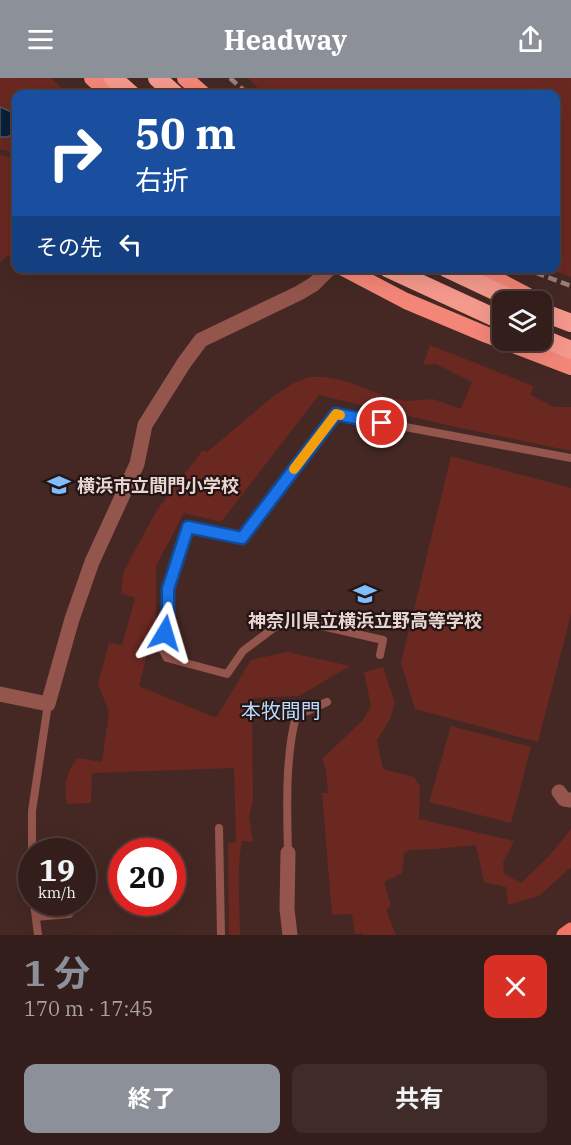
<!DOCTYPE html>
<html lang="ja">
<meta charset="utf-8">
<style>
:root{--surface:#341e1b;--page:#3f2b28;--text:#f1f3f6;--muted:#a9a2a3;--line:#4e3c3a;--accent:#8c9099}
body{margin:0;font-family:"IBM Plex Serif","Noto Sans JP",serif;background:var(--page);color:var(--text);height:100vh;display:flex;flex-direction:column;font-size:22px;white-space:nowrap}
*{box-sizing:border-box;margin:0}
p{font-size:20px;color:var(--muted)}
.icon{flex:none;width:33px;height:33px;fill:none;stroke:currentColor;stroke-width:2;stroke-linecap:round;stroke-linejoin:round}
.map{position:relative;height:857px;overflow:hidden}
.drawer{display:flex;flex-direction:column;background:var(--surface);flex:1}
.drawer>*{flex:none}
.guide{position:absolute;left:12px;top:12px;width:548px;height:183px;border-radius:12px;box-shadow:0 6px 24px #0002,0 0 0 2px var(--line);background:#1a4fa0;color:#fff;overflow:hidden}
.tools{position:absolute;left:492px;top:213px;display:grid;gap:12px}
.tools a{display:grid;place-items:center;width:60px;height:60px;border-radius:12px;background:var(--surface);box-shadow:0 6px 24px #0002,0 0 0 2px var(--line);font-size:30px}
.speed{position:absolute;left:18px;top:760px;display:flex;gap:12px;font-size:30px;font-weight:700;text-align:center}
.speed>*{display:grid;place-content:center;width:78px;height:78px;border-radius:50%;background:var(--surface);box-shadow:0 6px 24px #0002,0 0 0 2px var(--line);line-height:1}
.speed small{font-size:15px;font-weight:400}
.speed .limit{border:9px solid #d22;background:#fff;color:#111}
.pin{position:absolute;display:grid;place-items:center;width:51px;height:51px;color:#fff;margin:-26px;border:3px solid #fff;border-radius:50%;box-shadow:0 2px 6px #0007}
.me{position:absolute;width:66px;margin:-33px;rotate:7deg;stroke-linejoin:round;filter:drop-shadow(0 0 4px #0008)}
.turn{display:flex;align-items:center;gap:21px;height:126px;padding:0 24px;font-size:27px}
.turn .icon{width:78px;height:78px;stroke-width:2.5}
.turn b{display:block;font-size:42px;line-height:51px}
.then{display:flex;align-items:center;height:57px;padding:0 24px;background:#0003;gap:12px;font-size:22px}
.round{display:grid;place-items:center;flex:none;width:63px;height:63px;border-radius:12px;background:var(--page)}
.overview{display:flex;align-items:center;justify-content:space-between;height:102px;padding:0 24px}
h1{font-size:36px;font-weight:700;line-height:45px;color:var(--accent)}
.action{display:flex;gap:12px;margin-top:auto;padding:12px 24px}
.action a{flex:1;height:69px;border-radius:12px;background:var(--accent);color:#fff;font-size:24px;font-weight:700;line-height:69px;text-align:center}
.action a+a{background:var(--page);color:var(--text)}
header{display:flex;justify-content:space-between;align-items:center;height:78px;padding:0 24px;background:var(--accent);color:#fff;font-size:27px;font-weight:700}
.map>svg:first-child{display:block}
</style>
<header><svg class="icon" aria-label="menu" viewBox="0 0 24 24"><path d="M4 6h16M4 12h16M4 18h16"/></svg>Headway<svg class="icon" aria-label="share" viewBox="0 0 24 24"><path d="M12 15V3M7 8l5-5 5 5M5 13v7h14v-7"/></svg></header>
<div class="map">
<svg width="571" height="857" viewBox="0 0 571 857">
<rect width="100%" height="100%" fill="#452824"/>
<path fill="#6a2821" d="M0,0h51l17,16h-52v60l-16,-5z
M248,0h323v199l-22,-8 6,-1v-174h-291z
M0,76l16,6v90l-16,12z
M430,267l103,41 -2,9 23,12h17v44l-115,-24 -137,-32 -98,127 -37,-9 -28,53v54l-17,66 77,32 35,-58 36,-8 63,14 -51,30 -47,2 1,102 -4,17 4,25 -11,-1c-6,30 -2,63 -2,94h-11l-1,-92 8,-1 -2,-74 -142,5 -1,30 -24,1c-4,-20 -1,-29 10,-46l25,4 7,-50 -11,-28 11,-41 13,2 13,-47 -14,-5 3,-22 33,-61 46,-60 4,2 68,-57 19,-12 15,-6h15l21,4 45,17 16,3 27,-2 28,10 11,-27 -36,-18 -13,1z
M451,378l120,32v126l-33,128 -123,-33 -14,-46z
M383,589l12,36 -5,16 -13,21 6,29 31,8 6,9 -1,33 95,22 -11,22 1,11 17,9 28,-27 22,-27v38l-32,29 -31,9 -2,-18 -22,-5 -8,-37 -41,4 -25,1 -6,3 -2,20 -18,9 7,24 -5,4 10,25h-34l-1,-2 -6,1 -3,-20 -20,1 -10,-122h6l-2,-23 -4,-11 41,-39 8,-14 -7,-34z
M451,648l80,21 -20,76 -82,-21z"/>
<path fill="#092036" stroke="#4c5665" stroke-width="1.5" d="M0,29l14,6 2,2v18l-9,4h-7z"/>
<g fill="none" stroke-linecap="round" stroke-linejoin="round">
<path stroke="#94554c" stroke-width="8" d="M380,577l3,-15 -96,-22 -44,33 -16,23 -60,-16 -6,-11 7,-28 1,-30 19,-62 54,11 94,-124 235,44
M219,750l2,107
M32,774v-41l16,-107
M288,775c-1,-43 -3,-95 8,-137l31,-14
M34,825l4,32
M36,839l33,-3"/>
<path stroke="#94554c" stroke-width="15" d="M0,616l48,10 24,-85 20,-57 45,-98 8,-39 39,-62 17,-23 98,-47 15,-9 16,-16
M559,714l5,7 7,1
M288,775l-1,56 3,26"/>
<path stroke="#f37464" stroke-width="15" d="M564,857l7,-5"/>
<path stroke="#f48678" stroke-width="16" d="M92,0l18,16
M185,0l18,16
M343,190l63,33 81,34 84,32
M475,190l65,34"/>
<path stroke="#f5998c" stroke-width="18" d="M113,0l18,16
M157,0l18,16
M387,190l115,53
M446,190l72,34
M542,234l29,11
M542,260l29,12"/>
<path stroke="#98807c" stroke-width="4.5" stroke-dasharray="9 4.5" stroke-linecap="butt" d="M230,0l18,16
M523,190l48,18"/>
</g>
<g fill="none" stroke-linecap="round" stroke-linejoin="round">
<g stroke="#114b97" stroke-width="15">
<path id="route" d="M165,555l3,-14v-30l20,-62 54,11 94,-124 46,9"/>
</g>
<use href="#route" stroke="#1a73e8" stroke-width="10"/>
<path stroke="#f59e0b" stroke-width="10" d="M294,391l42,-55 4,1"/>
</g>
<defs>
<g id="school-bare" transform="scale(1.8)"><path d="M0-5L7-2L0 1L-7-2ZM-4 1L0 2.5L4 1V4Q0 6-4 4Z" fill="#81bdfa" stroke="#221513" stroke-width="2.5" paint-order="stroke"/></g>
</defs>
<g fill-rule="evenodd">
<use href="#school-bare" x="59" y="407"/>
<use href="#school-bare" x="365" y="516"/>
</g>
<g text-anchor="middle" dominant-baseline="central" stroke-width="4.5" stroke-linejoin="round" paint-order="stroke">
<g font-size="18" font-weight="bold" fill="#e9d5d2" stroke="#221513" text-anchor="start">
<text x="77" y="407">横浜市立間門小学校</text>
<text x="365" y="542" text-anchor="middle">神奈川県立横浜立野高等学校</text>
</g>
<g font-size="20" fill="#b9dafd" stroke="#221513">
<text x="281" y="632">本牧間門</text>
</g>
</g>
</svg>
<div class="tools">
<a><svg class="icon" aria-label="layers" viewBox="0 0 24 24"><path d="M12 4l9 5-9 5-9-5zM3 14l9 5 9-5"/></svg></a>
</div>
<div class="speed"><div>19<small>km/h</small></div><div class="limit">20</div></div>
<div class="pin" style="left:382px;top:345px;background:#d93025"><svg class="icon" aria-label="arrive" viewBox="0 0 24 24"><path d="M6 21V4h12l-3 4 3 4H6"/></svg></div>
<svg class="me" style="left:165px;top:555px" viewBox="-20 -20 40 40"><path d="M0-17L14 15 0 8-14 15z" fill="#1a73e8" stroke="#fff" stroke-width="4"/></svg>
<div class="guide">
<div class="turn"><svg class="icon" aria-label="right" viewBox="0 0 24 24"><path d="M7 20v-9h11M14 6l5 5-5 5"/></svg><div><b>50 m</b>右折</div></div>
<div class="then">その先<svg class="icon" aria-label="left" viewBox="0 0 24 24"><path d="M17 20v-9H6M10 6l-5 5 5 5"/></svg></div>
</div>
</div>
<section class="drawer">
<div class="overview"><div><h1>1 分</h1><p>170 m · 17:45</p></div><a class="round" style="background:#d93025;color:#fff"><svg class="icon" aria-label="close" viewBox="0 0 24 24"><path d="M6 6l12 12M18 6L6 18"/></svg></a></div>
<div class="action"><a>終了</a><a>共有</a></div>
</section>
